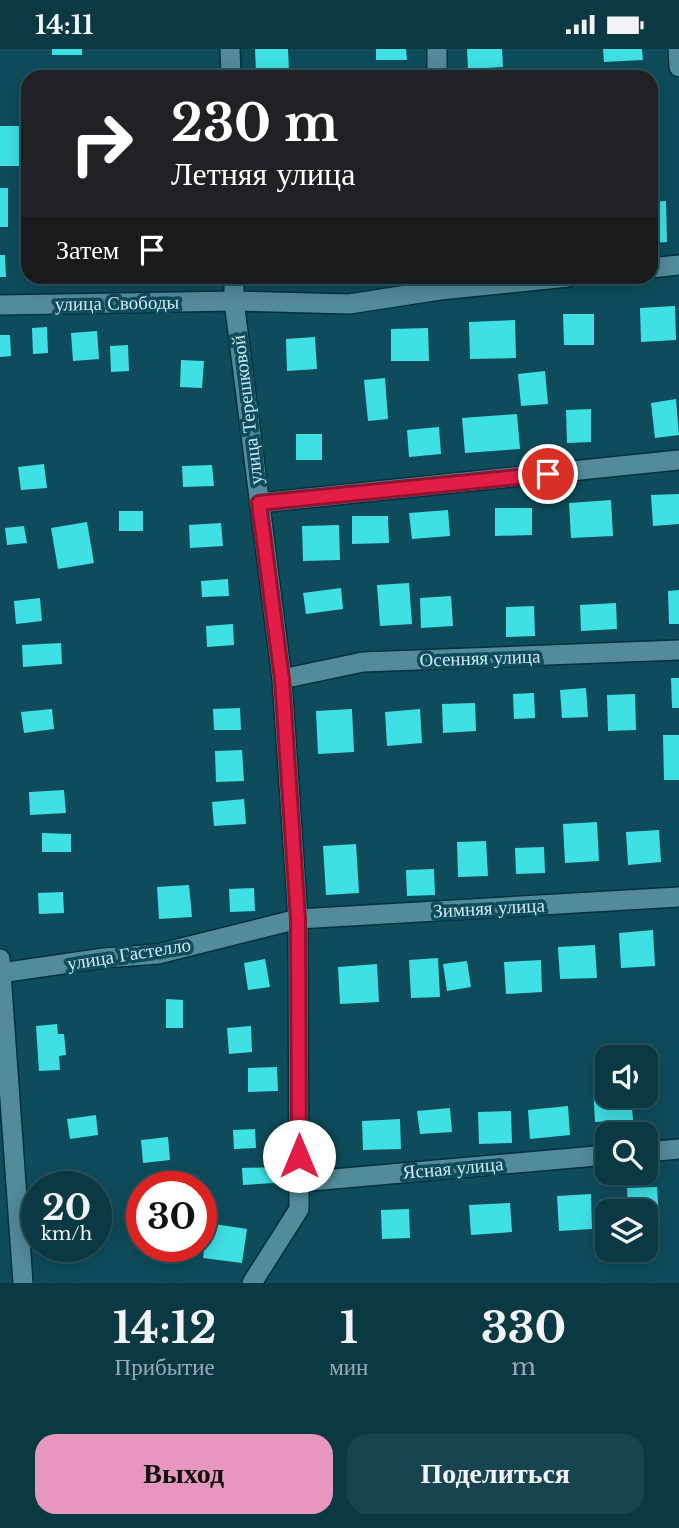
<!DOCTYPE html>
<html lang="ru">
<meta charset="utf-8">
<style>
:root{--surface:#0a3944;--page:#18444f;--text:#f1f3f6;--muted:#99acb2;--line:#2a535d;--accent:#e797bd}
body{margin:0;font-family:"Libre Baskerville",serif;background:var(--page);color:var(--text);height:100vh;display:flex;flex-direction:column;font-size:26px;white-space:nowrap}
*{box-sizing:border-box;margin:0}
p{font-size:23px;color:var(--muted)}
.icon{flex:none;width:38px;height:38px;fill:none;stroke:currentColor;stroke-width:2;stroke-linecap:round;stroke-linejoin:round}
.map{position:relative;height:1234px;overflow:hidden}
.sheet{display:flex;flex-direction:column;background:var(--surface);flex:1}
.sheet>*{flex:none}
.guide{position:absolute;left:21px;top:21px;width:637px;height:214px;border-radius:21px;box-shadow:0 4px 18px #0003,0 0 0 2px var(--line);background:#202124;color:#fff;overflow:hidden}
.fabs{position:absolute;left:595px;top:996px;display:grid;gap:14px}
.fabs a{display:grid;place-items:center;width:63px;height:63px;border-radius:14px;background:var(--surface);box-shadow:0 4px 18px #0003,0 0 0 2px var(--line);font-size:35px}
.speed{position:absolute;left:21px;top:1122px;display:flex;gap:14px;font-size:35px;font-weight:700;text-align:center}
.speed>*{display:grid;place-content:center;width:91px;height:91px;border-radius:50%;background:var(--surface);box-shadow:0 4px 18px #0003,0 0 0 2px var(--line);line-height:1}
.speed small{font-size:18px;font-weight:400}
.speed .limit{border:10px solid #d22;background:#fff;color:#111}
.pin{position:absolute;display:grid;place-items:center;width:60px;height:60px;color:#fff;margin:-30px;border:4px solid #fff;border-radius:50%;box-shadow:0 2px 7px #0007}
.me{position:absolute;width:77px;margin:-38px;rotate:0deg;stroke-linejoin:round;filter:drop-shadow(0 0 5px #0008)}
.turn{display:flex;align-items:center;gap:24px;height:147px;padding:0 35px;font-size:32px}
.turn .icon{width:91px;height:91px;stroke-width:2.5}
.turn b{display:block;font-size:49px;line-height:60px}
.then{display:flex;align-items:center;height:66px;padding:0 35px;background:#0003;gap:14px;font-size:26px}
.eta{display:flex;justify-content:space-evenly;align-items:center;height:119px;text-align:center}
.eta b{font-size:42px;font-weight:700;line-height:49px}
.primary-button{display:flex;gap:14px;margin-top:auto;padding:14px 35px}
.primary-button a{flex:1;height:80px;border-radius:21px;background:var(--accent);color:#111;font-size:28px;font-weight:700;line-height:80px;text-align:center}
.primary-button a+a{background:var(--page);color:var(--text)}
.status{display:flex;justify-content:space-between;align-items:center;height:49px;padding:0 35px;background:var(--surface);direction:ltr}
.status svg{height:19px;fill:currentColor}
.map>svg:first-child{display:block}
</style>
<div class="status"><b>14:11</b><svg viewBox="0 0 49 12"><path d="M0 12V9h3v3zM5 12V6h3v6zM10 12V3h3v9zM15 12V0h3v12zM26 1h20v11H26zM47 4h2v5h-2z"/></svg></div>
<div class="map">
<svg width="679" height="1234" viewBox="0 0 679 1234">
<rect width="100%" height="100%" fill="#0e4c5b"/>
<path fill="#3fe0e4" d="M52,0h30v6h-30z
M255,0h33l1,22 -33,1z
M376,0h30l1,11h-31z
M467,0h35l1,18 -35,2z
M603,0h39l1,11 -39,2z
M0,77h21l-1,40h-20z
M651,88h8l1,26h-9z
M0,139h8v39h-8z
M666,152l1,41 -16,1v-41z
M0,206h5l1,22h-6z
M675,257l1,34 -35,2 -1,-34z
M563,265h31v31h-30z
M515,271l1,38 -46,1 -1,-37z
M47,278l1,26 -15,1 -1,-26z
M428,279l1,33h-38v-32z
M97,282l2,28 -26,2 -2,-28z
M0,286h10l1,21 -11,1z
M315,288l2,32 -30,2 -1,-32z
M128,296l1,26 -18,1 -1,-26z
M181,311l23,1 -2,27 -22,-1z
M545,322l3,33 -27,2 -3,-32z
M385,329l3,41 -20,2 -4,-41z
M676,350l3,36 -24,3 -4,-35z
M591,360v33l-24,1 -1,-33z
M517,365l3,35 -55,4 -3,-35z
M439,378l2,27 -32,3 -2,-27z
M296,385h26v26h-26z
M44,415l3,24 -26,2 -3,-23z
M212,416l2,21 -31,1 -1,-21z
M679,445v30l-26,2 -2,-31z
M611,451l2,36 -42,2 -2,-35z
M495,459h37v27l-37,1z
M448,461l2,26 -38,3 -3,-26z
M119,462h24v20h-24z
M352,467h36l1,27 -37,1z
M87,473l7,41 -36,6 -7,-41z
M221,474l2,23 -33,2 -1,-23z
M339,476l1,35 -37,1 -1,-35z
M24,477l3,17 -20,2 -2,-17z
M228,530l1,17 -27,1 -1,-16z
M409,534l3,41 -32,2 -3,-41z
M341,539l2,21 -37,5 -3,-21z
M679,541v34h-10l-1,-33z
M451,547l2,30 -32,2 -1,-30z
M40,549l2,23 -26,3 -2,-23z
M616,554l1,26 -36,2 -1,-26z
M534,557l1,30 -29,1v-30z
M233,575l1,21 -27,2 -1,-21z
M61,594l1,21 -39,3 -1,-22z
M671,629h8v30h-7z
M586,639l2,29 -26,1 -2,-28z
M534,644l1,25 -21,1 -1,-25z
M635,645l1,36 -28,1 -1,-36z
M475,654l1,28 -33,2 -1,-29z
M240,659l1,22h-27l-1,-21z
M52,660l2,20 -30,4 -3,-21z
M352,660l2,43 -36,2 -2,-43z
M420,660l2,34 -35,3 -2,-34z
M663,686h16v45h-15z
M242,701l2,31 -28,1 -1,-31z
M64,741l2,23 -36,2 -1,-23z
M244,750l2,25 -32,2 -2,-24z
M597,773l2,39 -34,2 -2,-39z
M659,781l2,32 -33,3 -2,-33z
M42,784l29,1v18h-29z
M486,792l2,35 -30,1 -1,-35z
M356,795l3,49 -33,2 -3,-49z
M544,798l1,26 -29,1 -1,-26z
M434,820l1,26 -28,1 -1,-26z
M189,836l3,32 -33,2 -2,-32z
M254,839l1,23 -25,1 -1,-23z
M63,843l1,21 -25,1 -1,-21z
M653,881l2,36 -34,2 -2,-35z
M595,896l2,33 -37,1 -2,-32z
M438,909l2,39 -29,1 -2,-38z
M265,910l5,28 -22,3 -4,-27z
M541,911l1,32 -36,2 -2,-32z
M467,912l4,26 -24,4 -4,-27z
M377,915l2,38 -39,2 -2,-37z
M166,950l17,1v28h-17z
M57,975l1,10h6l2,21 -7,1 1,14 -21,1 -3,-45z
M251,977l1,26 -23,2 -2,-26z
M277,1018l1,24 -30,1v-24z
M607,1036v10h24l2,25 -38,2 -2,-36z
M568,1057l2,29 -40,4 -2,-29z
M450,1059l2,24 -32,2 -3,-23z
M511,1062l1,32 -33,1 -1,-32z
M96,1066l2,20 -28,4 -3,-20z
M400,1070l1,30 -38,1 -1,-29z
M255,1080l1,19 -22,1 -1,-19z
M168,1088l2,23 -27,3 -2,-23z
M275,1118v16l-32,2 -1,-17z
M63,1129h22v9h-22z
M657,1138l2,31h-13v-7h-18l-1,-23z
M591,1145l1,35 -33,2 -2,-35z
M510,1154l2,29 -41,3 -2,-30z
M409,1160l1,29 -28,1 -1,-29z
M208,1174l39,6 -5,34 -39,-5z
M65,1197h29v8h-29z"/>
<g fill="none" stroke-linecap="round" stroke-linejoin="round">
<g stroke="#01313b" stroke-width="22">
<path id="minor" d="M230,0l1,28
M437,0v28
M678,0l1,18
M651,219l28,-3
M234,228v24l48,378 16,240 1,290 -47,74
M0,256l234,-4 115,3 91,-14 128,-13
M259,454l420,-43
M282,630l81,-17 316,-12
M0,910l23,324
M0,924l104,-15 54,-4 140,-35 381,-22
M646,1103l33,-3
M299,1133l308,-27"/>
</g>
<use href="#minor" stroke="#528b9a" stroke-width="19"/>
</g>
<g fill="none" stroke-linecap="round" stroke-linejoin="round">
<g stroke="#92132f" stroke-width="18">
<path id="route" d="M299,1107l-1,-237 -16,-240 -23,-176 289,-29"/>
</g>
<use href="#route" stroke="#e11d48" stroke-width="12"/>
</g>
<g text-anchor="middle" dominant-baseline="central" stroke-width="7" stroke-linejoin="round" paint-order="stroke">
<g font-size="19" fill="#ceeaf3" stroke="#0e4c5b">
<text transform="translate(117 254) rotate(-1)">улица Свободы</text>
<text transform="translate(247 361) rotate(-97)">улица Терешковой</text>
<text transform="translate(480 609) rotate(-2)">Осенняя улица</text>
<text transform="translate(489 859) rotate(-3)">Зимняя улица</text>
<text transform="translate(129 905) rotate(-9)">улица Гастелло</text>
<text transform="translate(453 1119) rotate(-5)">Ясная улица</text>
</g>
</g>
</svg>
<div class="fabs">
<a><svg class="icon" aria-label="sound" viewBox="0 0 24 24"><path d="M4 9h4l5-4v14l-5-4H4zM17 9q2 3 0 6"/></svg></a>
<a><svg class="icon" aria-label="search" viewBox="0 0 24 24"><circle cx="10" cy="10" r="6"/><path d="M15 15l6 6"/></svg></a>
<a><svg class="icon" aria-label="layers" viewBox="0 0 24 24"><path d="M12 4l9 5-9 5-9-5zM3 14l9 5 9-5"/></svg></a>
</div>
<div class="speed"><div>20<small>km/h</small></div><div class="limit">30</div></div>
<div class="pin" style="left:548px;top:425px;background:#d93025"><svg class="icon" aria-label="arrive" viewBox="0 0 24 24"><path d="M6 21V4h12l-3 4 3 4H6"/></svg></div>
<svg class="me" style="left:299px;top:1107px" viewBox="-20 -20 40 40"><circle r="19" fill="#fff"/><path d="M0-13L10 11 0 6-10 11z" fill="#e11d48"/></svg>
<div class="guide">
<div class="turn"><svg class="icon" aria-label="right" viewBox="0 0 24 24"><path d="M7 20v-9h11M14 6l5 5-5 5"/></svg><div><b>230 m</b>Летняя улица</div></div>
<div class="then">Затем<svg class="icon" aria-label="arrive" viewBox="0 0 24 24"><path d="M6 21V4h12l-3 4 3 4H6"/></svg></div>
</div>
</div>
<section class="sheet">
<div class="eta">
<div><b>14:12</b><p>Прибытие</p></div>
<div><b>1</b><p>мин</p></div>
<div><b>330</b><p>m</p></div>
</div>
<div class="primary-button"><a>Выход</a><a>Поделиться</a></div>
</section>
